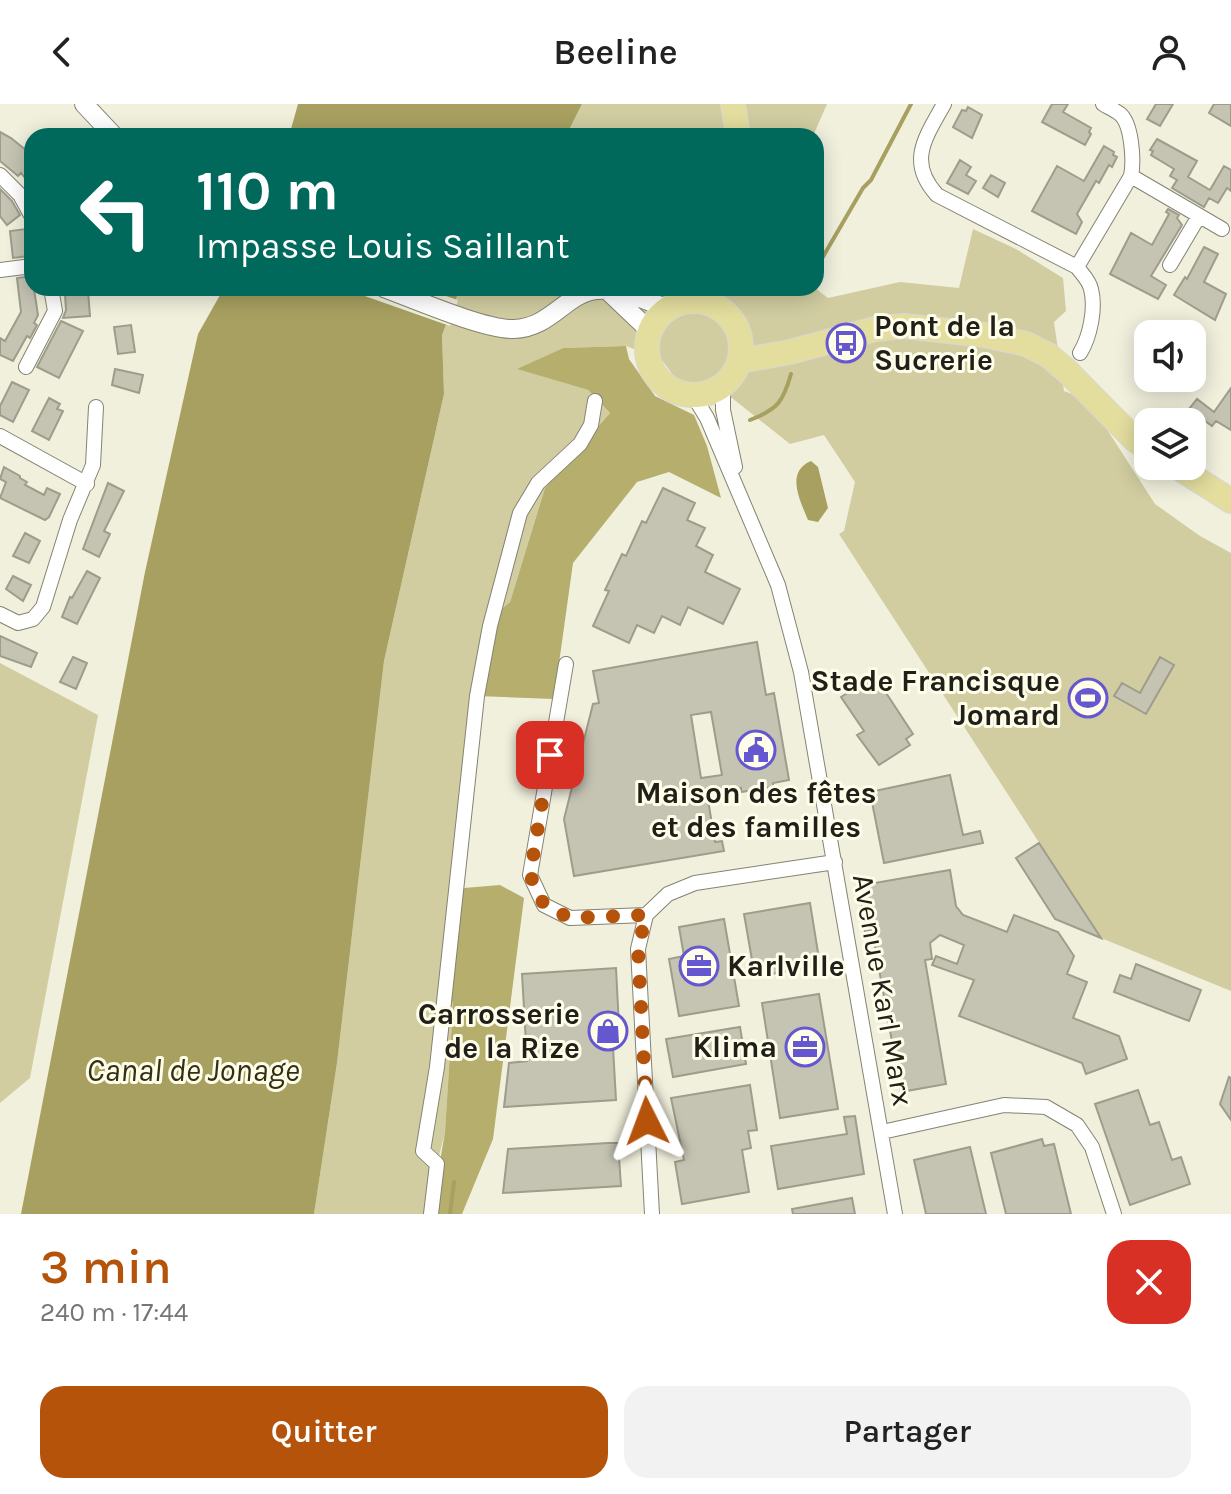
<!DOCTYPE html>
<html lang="fr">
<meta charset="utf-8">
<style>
:root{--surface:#fff;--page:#f2f2f2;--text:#222;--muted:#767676;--accent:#b45309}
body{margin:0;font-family:Karla,sans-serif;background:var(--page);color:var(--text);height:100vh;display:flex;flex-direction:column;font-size:30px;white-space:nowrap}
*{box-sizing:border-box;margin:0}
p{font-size:26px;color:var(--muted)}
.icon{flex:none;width:44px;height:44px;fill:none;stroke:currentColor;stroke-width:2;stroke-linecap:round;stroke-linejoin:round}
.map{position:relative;height:1110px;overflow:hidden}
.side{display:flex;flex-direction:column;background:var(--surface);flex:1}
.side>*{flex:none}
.banner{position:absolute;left:24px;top:24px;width:800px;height:168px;border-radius:24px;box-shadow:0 4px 20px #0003;background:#00695c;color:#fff;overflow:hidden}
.tools{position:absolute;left:1134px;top:216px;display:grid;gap:16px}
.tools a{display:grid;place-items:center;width:72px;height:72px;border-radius:16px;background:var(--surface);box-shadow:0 4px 20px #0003;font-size:40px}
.pin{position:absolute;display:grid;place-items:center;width:68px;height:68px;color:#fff;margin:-34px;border-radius:16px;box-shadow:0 4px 12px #0006}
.me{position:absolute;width:88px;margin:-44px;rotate:357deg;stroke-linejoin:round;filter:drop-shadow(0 0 6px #0008)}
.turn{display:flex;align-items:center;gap:28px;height:168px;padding:0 40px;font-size:36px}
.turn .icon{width:104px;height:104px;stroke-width:2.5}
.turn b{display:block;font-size:56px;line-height:68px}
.round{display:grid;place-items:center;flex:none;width:84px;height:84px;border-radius:24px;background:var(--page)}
.overview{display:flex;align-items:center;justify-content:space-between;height:136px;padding:0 40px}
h1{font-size:48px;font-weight:600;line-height:60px;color:var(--accent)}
.button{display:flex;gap:16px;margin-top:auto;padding:16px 40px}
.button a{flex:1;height:92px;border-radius:24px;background:var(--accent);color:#fff;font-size:32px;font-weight:600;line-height:92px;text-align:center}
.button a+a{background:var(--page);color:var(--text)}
header{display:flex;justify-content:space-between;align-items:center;height:104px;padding:0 40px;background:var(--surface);font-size:36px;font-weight:600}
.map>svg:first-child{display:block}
</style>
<header><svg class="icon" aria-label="back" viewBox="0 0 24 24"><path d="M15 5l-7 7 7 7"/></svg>Beeline<svg class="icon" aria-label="person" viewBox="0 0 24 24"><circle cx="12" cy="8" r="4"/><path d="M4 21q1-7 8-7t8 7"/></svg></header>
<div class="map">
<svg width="1231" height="1110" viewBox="0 0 1231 1110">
<rect width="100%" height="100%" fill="#f1f0dd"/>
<path fill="#d1cda1" d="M582,0h245l-14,32h-247z
M973,125l43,20 47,29 3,33 -12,11 10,69 24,9 67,104 45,32 31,17v438l-130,-53 -262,-404 5,-3 11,-49 -31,-47 -34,9 -58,-46 -31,-13 -25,-6 -15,-20 -35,-13 -63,2 -45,21 70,21 22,23 -65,75 -35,114 -27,23 -40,346 10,33 -8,128 -8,32 -6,50h-117l23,-151 47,-402 60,-267 -2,-59 14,-41 4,-6h355l13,10 72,-16 59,6z
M0,559l98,52 -68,363 -30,25z"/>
<path fill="#b5ae6d" d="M626,242l3,13 26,37 39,19 13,31 14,52 -52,-26 -32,10 -64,81 -19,136 -77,-3 6,-71 27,-23 35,-114 65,-75 -22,-23 -71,-21 46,-21z
M500,781l24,13 -31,241 -31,75h-31l14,-82 8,-128 -11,-33 10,-82z"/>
<path fill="#a7a060" d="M298,0h284l-16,32h-277z
M224,184h236l-18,47 2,59 -60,267 -47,402 -23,151h-293l124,-642 53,-238z
M811,357l7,6 10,41 -10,14 -10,-2c-8,-20 -23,-48 3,-59z"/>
<path fill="#f1f0dd" d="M342,184h80l36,12 -8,26z"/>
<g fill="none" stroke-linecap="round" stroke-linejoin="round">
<path stroke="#a7a060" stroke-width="4" d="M817,163l46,-79 8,-8 40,-76
M750,316c28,-11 33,-18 41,-46
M450,1110l4,-32"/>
</g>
<path fill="#c5c3b2" stroke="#9e9c8b" stroke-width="2" fill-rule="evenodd" d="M1052,0h16l-5,8 28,16 -2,4 2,2 -6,11 -43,-23z
M1156,0h17l-13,22 -13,-7z
M1214,0h17v22l-22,-13z
M968,3l14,8 -10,23 -19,-11 9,-17 4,1z
M0,28l11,6 21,17v32l-11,-14 -3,3 -18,-15z
M1157,35l40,22 -9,16 22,13 14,-24 7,4v21l-4,-3 -9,15 -9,-5 -5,9 -32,-19 5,-8 -7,-4 4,-7 -23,-14 2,-4 -3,-1z
M1104,42l10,6 -1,3 4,2 -5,10 -3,-2 -10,18 -3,-2 -19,33 5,8 -6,12 -44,-23 25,-45 27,15z
M960,56l11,7 -5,8 10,6 -8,13 -21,-11z
M991,71l14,8 -7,14 -15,-9z
M0,85l12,12 8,14 -13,10 -7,-9z
M1168,105l11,6 -2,3 5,7 -31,51 15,9 -8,14 -48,-25 21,-41 21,12 17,-31 -3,-2z
M26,125l1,8h5v14h-3v5l-16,2 -3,-27z
M1204,143l14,7 -14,28 22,12 -11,26 -41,-25 11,-18 2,2z
M32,172l6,39 -4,8 3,2 -7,13 -3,-2 -14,25 -13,-6v-17l5,3 16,-29 -4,-34z
M88,187l2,25 -27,2 3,-8 -1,-16z
M61,217l22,10 -24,47 -22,-11z
M131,221l4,27 -17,2 -4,-27z
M115,265l28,6 -4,18 -27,-8z
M12,278l17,8 -16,32 -13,-7v-9z
M1231,284v42l-15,-9 -4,5 -23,-17 8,-10 17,13z
M49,294l11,6 -3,5 6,2 -14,29 -17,-9z
M4,363l16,9v2l7,4 -2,3 19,10 3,-7 13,6 -11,23 -4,3 -45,-22 6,-16 -6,-3z
M108,379l16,8 -20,40 6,3 -11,23 -16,-8z
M663,384l32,15 -8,17 18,8 -9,18 17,9 -8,17 35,17 -17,35 -35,-17 -8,18 -18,-9 -8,17 -17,-8 -8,18 -36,-17 16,-35 -4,-1 17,-36 4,2 16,-35 4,2z
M25,429l15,8 -11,22 -16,-7z
M87,467l13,7 -23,46 -15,-7 8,-20 2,1z
M13,472l18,9 -8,16 -17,-12z
M0,532l37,17 -6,14 -31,-11z
M757,538l9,53 8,-2 15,87 -16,3v4l-13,2 -19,3v-4l-34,6 8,48 7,-1 2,10 -150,25 -10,-57 29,-115 6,-1 -6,-32zM711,608l11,63 -21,3 -10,-63z
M73,553l14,6 -11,26 -16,-7z
M1160,553l14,8 -28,49 -32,-18 8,-13 18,10z
M875,572l38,58 -7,5 4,6 -31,20 -22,-30 7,-4 -23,-34z
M950,671l13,60 17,-4 3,12 -99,20 -14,-71z
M1039,739l62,95 -46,-19 -39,-61z
M950,766l6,36 7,9 44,17 7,-17 44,17 16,24 -7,18 20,8 -14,36 46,18 8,23 -41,15 -4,-11 -123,-47 15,-36 -42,-15 4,-9 21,8 7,-19 -24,-10 -10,8 2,16 -7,1 21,124 -45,8 -29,-162 -7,2 -4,-24 4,-9 -2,-14z
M810,799l10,62 -65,12 -11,-63z
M724,815l15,87 -60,10 -10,-57 15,-3 -5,-29z
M1136,860l65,26 -12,31 -75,-29 6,-17 11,4z
M616,864l4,78 -7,1 3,53 -112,7 5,-44 18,-2 -5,-87z
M819,890l19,115 -58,9 -18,-115z
M740,923l6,37 -73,13 -7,-38z
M1229,973l2,1v42l-11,-16z
M750,981l7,45 -9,1 3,17 -9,2 7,42 -67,12 -7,-42 9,-2 -13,-62z
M1138,986l12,35 9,-3 13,38 9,-3 9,27 -60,21 -35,-101z
M855,1012l9,58 -86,15 -7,-43 76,-12 -3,-17z
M1042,1035l2,7 10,-2 17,70h-65l-15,-61z
M608,1039h10l3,43 -118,7 5,-44z
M970,1043l16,67h-60l-12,-54z
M852,1094l3,16h-62l-1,-5z"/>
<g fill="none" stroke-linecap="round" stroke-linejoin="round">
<g stroke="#848372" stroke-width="16">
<path id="minor" d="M944,0c-19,34 -37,58 -7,91l140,72c5,7 12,13 14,22 5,19 -1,48 -11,64
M0,71l20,20 12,22
M1131,72l91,53
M1170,161l29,-49
M1077,163l54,-91c3,-15 1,-52 -11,-62 -5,-4 -12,-7 -17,-10
M0,166l32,-4
M26,263l29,-56 -4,-23
M723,281v25l12,57
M693,291l14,23 71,167 23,87 94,542
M0,332l87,48
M0,510l18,9 15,-4 10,-12 27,-87 23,-55 3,-58
M566,560l-36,211 14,30 26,13 76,-3
M882,1028l122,-27 42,2 31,18 15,22 22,67
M431,1110l6,-50 -14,-13 14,-84 40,-371 13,-70 30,-113 18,-30 42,-39 11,-19 4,-24
M652,1110l-14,-265 8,-34 22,-21 27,-11 140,-21"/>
</g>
<g stroke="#848372" stroke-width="20">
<path id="tertiary" d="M84,0l30,32
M384,184c30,11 101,42 130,41 37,-1 53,-37 83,-39 25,-2 49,11 72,19
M609,188l41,39"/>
</g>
<g stroke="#d7d7d6" stroke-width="26">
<path id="primary" d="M733,0l5,32
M647 244a47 47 0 1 1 94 0a47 47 0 1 1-94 0Z
M739,257l51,-9 85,-23 29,-3 80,9 42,9 22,11 20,17 67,68 13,8
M1176,362l55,35"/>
</g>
<use href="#minor" stroke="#fff" stroke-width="14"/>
<use href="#tertiary" stroke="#fff" stroke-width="18"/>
<use href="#primary" stroke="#e3dd9e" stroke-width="24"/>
</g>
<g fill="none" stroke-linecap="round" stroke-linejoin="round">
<path stroke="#b45309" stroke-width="14" stroke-dasharray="0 25.2" d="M550,651l-20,120 14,30 26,13 76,-3 -8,34 9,172"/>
</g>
<defs>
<g id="bus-ring" transform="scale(2)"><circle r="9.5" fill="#fefdea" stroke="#6457d0" stroke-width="1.5"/><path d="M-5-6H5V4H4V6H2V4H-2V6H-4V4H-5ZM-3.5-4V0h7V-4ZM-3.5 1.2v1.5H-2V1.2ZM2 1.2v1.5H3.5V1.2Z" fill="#6457d0"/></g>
<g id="stadium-ring" transform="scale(2)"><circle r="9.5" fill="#fefdea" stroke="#6457d0" stroke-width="1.5"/><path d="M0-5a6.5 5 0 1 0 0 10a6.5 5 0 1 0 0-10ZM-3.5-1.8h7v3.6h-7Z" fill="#6457d0"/></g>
<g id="civic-ring" transform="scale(2)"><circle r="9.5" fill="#fefdea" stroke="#6457d0" stroke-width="1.5"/><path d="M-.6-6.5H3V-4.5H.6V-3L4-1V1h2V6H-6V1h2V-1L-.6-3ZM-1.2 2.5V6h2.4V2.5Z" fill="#6457d0"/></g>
<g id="office-ring" transform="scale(2)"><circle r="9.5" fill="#fefdea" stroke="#6457d0" stroke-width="1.5"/><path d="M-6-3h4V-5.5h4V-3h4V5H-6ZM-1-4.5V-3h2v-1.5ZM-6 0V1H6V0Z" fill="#6457d0"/></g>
<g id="shop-ring" transform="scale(2)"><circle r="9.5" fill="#fefdea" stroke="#6457d0" stroke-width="1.5"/><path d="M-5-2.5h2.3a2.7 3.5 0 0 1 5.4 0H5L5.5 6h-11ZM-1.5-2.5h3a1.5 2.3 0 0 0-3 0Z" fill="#6457d0"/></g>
</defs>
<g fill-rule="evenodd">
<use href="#bus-ring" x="846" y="239"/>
<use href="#stadium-ring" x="1088" y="594"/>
<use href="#civic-ring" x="756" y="646"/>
<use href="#office-ring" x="699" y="862"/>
<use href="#shop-ring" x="608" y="927"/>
<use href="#office-ring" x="805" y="943"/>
</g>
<g text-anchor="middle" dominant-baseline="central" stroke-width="6" stroke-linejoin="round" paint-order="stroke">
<g font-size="30" font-weight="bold" fill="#202019" stroke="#fefdea" text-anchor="end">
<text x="874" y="222" text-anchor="start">Pont de la<tspan x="874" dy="34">Sucrerie</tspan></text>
<text x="1060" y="577">Stade Francisque<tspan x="1060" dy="34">Jomard</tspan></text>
<text x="756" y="689" text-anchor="middle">Maison des fêtes<tspan x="756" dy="34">et des familles</tspan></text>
<text x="727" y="862" text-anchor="start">Karlville</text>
<text x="580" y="910">Carrosserie<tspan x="580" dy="34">de la Rize</tspan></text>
<text x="777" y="943">Klima</text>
</g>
<g font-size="30" fill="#202019" stroke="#fefdea">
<text transform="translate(883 886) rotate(80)">Avenue Karl Marx</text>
</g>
<g font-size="32" font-style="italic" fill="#333012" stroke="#fefdea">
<text x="193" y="966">Canal de Jonage</text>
</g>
</g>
</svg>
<div class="tools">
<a><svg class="icon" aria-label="sound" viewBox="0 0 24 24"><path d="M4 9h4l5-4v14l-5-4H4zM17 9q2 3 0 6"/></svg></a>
<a><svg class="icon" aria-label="layers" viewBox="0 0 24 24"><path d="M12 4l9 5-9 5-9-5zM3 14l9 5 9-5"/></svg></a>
</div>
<div class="pin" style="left:550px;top:651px;background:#d93025"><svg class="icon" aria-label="arrive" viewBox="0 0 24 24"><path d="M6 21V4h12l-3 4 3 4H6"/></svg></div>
<svg class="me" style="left:647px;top:1017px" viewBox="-20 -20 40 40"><path d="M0-17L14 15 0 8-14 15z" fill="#b45309" stroke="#fff" stroke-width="4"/></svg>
<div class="banner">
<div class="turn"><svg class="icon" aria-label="left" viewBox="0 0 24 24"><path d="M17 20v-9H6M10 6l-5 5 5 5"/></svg><div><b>110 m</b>Impasse Louis Saillant</div></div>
</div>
</div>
<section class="side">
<div class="overview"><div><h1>3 min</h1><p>240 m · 17:44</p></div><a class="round" style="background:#d93025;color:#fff"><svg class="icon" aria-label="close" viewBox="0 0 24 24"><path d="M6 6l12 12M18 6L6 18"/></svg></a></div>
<div class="button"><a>Quitter</a><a>Partager</a></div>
</section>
